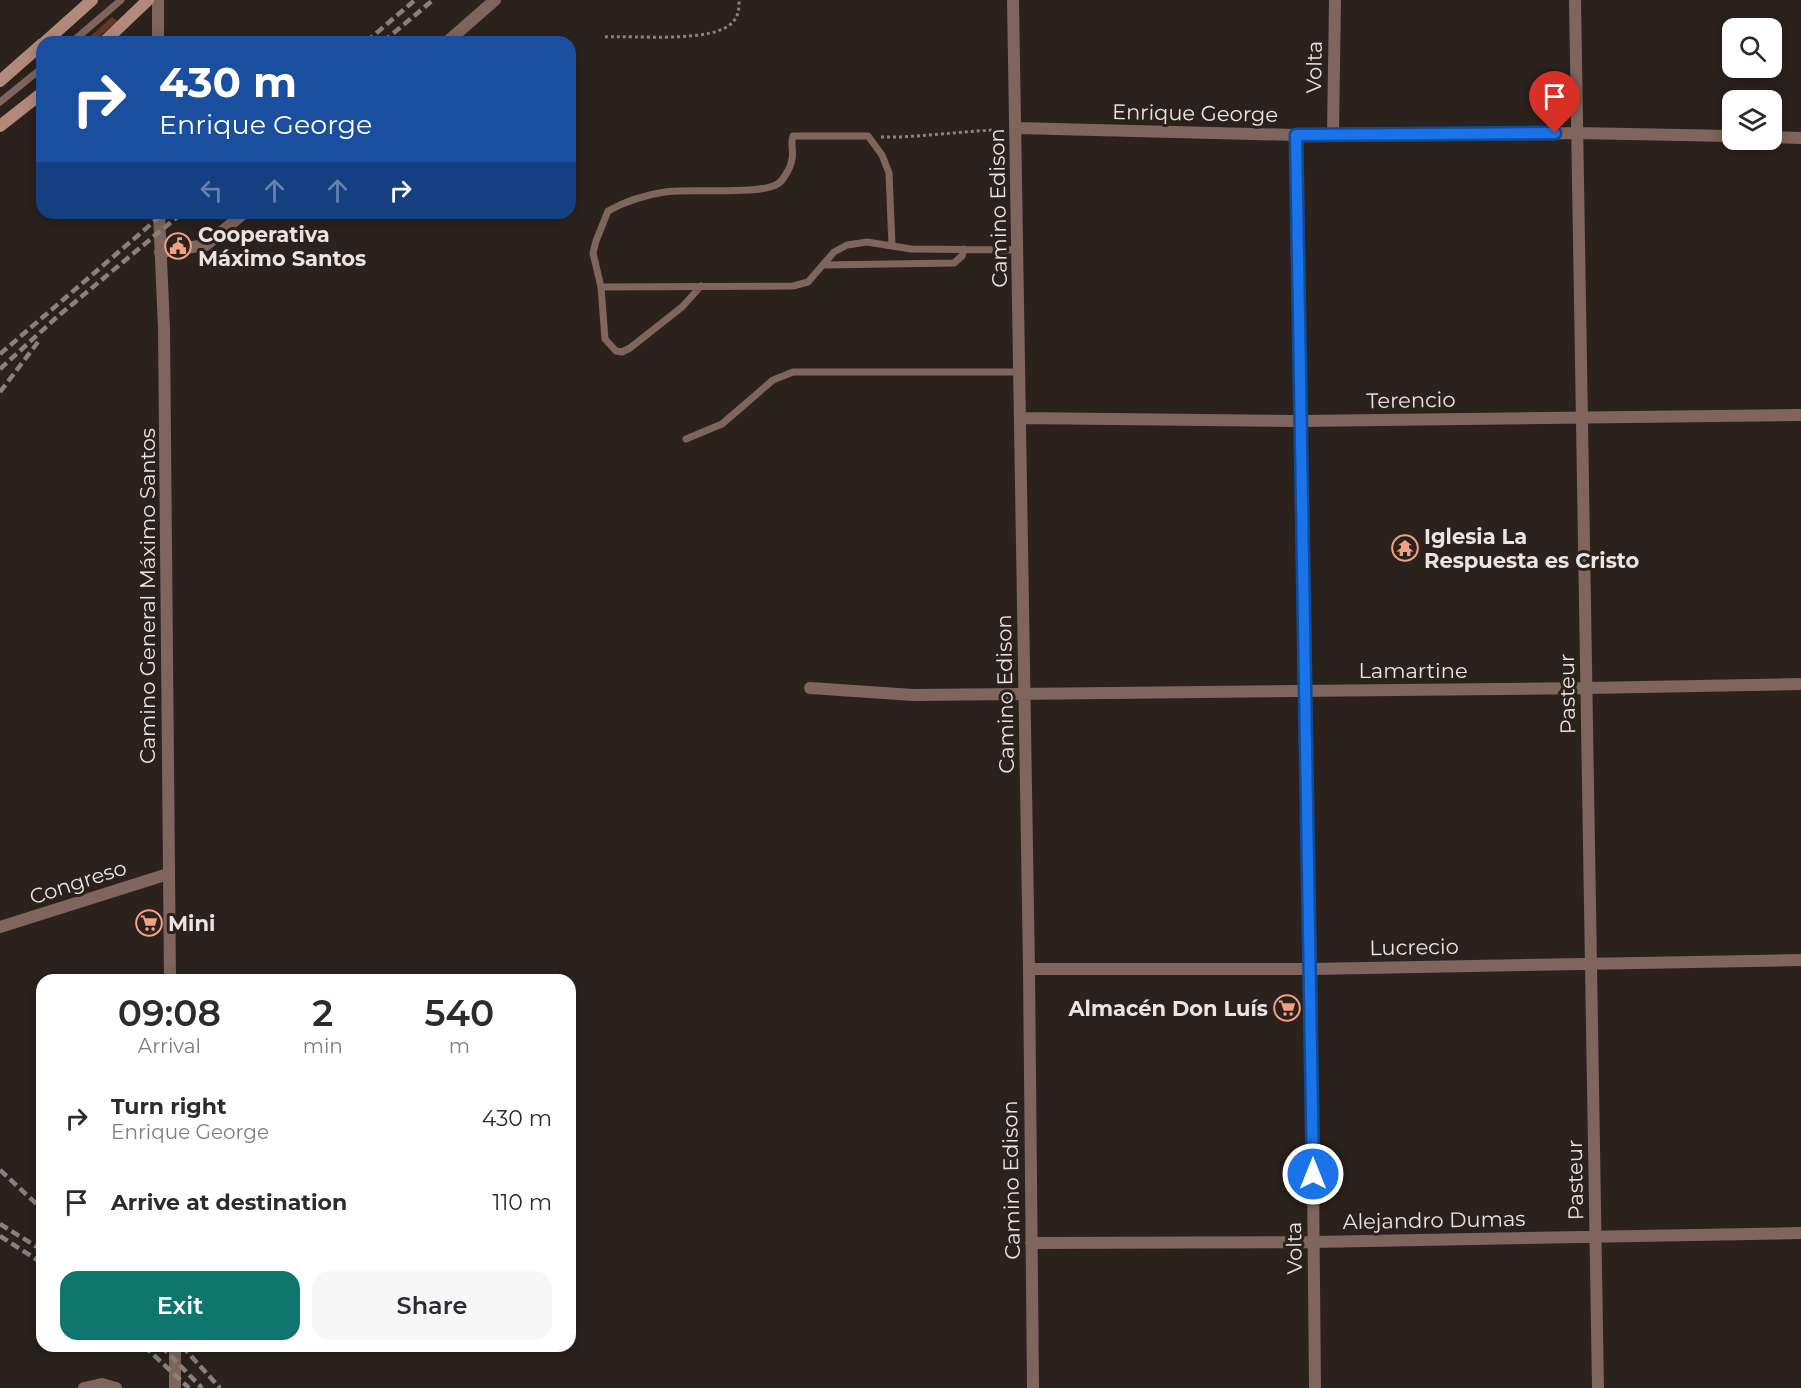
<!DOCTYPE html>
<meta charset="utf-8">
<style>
:root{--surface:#fff;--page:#f7f7f7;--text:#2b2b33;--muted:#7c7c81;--accent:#0f766e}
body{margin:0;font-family:Montserrat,sans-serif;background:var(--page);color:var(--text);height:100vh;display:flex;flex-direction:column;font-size:22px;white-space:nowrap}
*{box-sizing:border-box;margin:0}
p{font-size:20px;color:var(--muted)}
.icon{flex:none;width:33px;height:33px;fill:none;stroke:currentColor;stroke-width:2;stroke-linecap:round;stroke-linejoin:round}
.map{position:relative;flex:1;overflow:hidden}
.sheet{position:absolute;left:36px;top:974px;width:540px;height:378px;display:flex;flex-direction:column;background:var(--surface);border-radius:18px;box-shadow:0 3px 15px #0003}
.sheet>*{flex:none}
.banner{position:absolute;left:36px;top:36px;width:540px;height:183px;border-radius:18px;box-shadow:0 3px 15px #0003;background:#1a4fa0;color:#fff;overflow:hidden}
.fabs{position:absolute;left:1722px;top:18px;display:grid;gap:12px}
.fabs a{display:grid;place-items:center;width:60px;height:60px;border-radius:12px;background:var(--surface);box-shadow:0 3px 15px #0003;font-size:30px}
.pin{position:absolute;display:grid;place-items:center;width:51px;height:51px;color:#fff;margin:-62px -26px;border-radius:50% 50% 50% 0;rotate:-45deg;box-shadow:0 0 6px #0007}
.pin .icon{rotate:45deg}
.me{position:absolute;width:66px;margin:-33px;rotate:0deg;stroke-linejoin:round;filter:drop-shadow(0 0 4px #0008)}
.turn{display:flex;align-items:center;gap:21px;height:126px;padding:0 24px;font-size:27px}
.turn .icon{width:78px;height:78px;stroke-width:2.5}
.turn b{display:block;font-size:42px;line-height:51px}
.lanes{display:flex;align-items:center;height:57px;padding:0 24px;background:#0003;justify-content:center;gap:30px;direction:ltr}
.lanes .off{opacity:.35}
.eta{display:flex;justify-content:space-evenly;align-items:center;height:102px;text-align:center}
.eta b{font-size:36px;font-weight:600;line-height:42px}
.action{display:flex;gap:12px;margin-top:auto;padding:12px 24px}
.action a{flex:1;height:69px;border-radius:18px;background:var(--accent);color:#fff;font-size:24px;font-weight:600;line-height:69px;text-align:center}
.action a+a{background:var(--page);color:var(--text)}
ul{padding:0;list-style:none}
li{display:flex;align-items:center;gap:18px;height:84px;padding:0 24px}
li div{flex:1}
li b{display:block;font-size:22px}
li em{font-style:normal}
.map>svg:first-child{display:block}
</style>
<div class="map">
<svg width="1801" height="1388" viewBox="0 0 1801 1388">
<rect width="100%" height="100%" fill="#2b211d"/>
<path fill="#6b3623" d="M112,17l5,4 -24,21h-9z"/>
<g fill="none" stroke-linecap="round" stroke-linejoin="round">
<path stroke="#8c8380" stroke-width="3" stroke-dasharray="3 3" stroke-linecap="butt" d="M605,37c29,-2 108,7 128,-15 6,-7 6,-14 6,-22
M881,137h22l100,-8"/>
<path stroke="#7f655b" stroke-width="7" d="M72,42l49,-42
M0,102l42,-34
M823,265l131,-2 8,-7 2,-7
M701,286l-19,21 -52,41 -8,4 -6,-1 -11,-12 -4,-52 192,-1 15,-4 26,-30 13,-7 20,-3 44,7 107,1
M601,287l-8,-34 3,-12 12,-30c18,-10 36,-16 57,-19 24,-4 98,4 114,-9 6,-5 12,-17 13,-24 2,-8 -2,-15 1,-23h75l14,19 7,18 3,73
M686,439l36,-15 51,-44 20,-8h227"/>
<path stroke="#7f655b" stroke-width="12" d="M158,0v42
M1013,0l16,969 4,419
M1575,0l23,1388
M447,42l48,-42
M1016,128l280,7 281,-2 155,3
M1333,134l2,-134
M1296,135l8,556 7,278 4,419
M1772,137l29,1
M159,213l5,115 6,652
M160,252l46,-7 38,-32
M1021,418l278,3 502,-6
M810,688l103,7 674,-7 214,-4
M0,927l168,-53
M1029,969h282l490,-9
M1031,1243l283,-1 487,-9
M175,1346v42
M84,1388l18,-4 14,4"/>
<path stroke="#b3897a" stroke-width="12" d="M45,42l47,-42
M104,42l44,-42
M0,81l42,-37
M0,126l42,-33"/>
<path stroke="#8a817e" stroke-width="4.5" stroke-dasharray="9 4.5" stroke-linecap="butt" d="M366,42l49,-42
M383,42l50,-42
M0,354l164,-141
M0,369l57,-52 125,-104
M0,392l38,-50
M0,1170l42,39
M0,1224l42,26
M0,1236l42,27
M144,1346l45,42
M161,1346l41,42
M182,1346l38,42"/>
</g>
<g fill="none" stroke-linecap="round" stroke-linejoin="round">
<g stroke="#114b97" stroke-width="15">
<path id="route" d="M1313,1174l-17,-1039 259,-2"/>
</g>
<use href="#route" stroke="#1a73e8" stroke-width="10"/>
</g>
<defs>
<g id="civic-ring" transform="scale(1.35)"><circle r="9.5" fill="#2b211d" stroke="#f3a082" stroke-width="1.5"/><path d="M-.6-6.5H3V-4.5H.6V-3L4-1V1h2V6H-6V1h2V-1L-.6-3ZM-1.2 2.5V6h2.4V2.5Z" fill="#f3a082"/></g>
<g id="temple-ring" transform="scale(1.35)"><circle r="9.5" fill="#2b211d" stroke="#f3a082" stroke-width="1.5"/><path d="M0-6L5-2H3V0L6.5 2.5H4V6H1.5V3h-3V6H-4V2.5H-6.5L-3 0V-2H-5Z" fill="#f3a082"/></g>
<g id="supermarket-ring" transform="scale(1.35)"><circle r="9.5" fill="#2b211d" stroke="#f3a082" stroke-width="1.5"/><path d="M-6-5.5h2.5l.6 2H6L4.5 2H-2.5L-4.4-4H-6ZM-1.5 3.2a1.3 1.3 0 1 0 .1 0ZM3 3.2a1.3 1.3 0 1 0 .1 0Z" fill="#f3a082"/></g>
</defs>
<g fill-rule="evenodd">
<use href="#civic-ring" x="178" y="246"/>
<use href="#temple-ring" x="1405" y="548"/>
<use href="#supermarket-ring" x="149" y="923"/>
<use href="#supermarket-ring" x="1287" y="1008"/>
</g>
<g text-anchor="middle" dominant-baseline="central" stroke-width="6" stroke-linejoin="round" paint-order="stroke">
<g font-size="21" fill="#ece4e2" stroke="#2b211d">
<text transform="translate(1314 67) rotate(-89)">Volta</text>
<text transform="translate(1195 113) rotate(1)">Enrique George</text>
<text transform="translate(998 208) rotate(-91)">Camino Edison</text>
<text transform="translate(1411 400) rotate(-1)">Terencio</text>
<text transform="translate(147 596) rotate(-90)">Camino General Máximo Santos</text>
<text x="1413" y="670">Lamartine</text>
<text transform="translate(1005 694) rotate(-91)">Camino Edison</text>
<text transform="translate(1567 694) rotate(-91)">Pasteur</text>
<text transform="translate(78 882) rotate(-18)">Congreso</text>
<text transform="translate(1414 947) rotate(-1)">Lucrecio</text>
<text transform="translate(1011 1180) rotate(-91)">Camino Edison</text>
<text transform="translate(1575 1180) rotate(-91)">Pasteur</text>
<text transform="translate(1434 1220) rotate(-1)">Alejandro Dumas</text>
<text transform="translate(1294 1248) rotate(-91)">Volta</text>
</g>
<g font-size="21" font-weight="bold" fill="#ece4e2" stroke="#2b211d" text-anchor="start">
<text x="198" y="234">Cooperativa<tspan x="198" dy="24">Máximo Santos</tspan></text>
<text x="1424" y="536">Iglesia La<tspan x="1424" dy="24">Respuesta es Cristo</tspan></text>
<text x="168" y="923">Mini</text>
<text x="1268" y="1008" text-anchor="end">Almacén Don Luís</text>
</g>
</g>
</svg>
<div class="fabs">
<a><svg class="icon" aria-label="search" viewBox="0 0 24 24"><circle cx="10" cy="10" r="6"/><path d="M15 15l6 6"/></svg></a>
<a><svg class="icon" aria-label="layers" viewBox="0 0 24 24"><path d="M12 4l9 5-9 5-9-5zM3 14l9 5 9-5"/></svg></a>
</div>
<div class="pin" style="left:1555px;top:133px;background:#d93025"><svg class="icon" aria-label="arrive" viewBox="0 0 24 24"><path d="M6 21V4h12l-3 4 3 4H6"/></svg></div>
<svg class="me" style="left:1313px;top:1174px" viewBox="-20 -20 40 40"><circle r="17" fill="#1a73e8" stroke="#fff" stroke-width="3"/><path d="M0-11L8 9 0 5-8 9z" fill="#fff"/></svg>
<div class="banner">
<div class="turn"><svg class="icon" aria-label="right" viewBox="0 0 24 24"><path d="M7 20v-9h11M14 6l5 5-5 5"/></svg><div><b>430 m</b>Enrique George</div></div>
<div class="lanes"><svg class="icon off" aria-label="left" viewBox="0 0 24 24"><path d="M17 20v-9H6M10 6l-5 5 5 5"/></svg><svg class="icon off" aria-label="ahead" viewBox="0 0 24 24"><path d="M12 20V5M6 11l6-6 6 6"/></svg><svg class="icon off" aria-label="ahead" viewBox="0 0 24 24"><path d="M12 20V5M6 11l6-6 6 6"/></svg><svg class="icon" aria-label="right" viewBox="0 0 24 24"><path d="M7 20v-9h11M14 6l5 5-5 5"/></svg></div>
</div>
<section class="sheet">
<div class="eta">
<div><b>09:08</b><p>Arrival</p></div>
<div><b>2</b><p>min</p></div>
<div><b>540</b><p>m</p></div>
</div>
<ul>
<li><svg class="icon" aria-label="right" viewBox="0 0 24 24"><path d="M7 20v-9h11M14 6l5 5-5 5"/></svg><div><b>Turn right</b><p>Enrique George</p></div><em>430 m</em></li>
<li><svg class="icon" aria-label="arrive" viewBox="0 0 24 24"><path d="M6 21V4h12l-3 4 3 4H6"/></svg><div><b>Arrive at destination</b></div><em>110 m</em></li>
</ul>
<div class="action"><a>Exit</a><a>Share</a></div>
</section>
</div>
